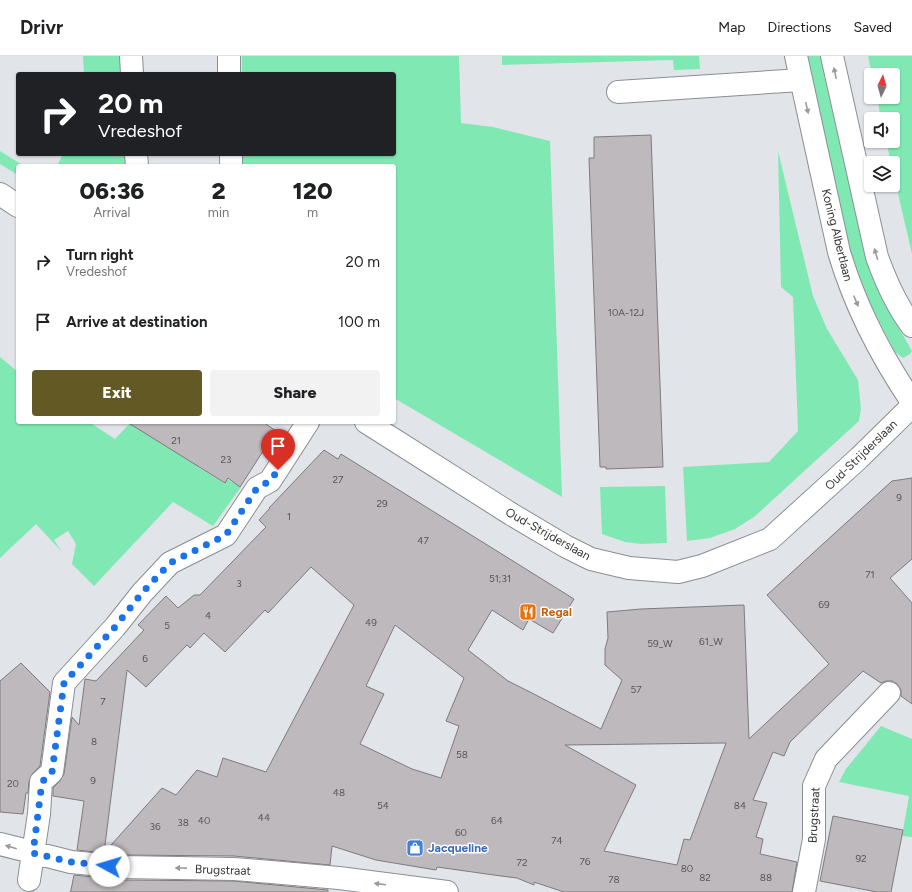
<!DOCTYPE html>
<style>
:root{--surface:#fff;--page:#f2f2f2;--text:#202124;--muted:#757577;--line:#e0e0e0;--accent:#625925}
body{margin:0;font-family:Figtree,sans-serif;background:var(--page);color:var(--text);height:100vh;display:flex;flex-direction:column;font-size:15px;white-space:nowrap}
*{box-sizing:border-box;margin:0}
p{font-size:13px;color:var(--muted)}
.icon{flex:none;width:22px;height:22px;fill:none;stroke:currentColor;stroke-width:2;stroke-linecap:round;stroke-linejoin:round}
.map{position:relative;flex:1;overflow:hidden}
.side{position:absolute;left:16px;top:108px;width:380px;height:260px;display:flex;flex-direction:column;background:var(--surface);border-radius:4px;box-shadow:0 1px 3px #0004}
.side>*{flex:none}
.guide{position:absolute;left:16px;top:16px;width:380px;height:84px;border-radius:4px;box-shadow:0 1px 3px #0004;background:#202124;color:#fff;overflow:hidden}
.needle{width:26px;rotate:5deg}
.controls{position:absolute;left:864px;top:12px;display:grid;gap:8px}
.controls a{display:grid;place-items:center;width:36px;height:36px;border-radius:4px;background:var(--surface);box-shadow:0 1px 3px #0004;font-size:20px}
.pin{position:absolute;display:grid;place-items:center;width:34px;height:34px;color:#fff;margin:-41px -17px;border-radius:50% 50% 50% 0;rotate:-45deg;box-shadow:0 0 4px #0007}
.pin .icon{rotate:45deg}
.me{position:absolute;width:44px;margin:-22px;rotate:276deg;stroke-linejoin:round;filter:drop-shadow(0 0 3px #0008)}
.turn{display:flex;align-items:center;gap:14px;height:84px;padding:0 16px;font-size:18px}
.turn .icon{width:52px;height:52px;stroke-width:2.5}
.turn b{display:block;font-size:28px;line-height:34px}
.eta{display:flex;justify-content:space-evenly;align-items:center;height:68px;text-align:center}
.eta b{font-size:24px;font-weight:800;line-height:28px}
.button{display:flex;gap:8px;margin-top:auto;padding:8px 16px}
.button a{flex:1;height:46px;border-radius:4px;background:var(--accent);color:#fff;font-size:16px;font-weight:800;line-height:46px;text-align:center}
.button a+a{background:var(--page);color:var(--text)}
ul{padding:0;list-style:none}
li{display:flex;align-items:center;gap:12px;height:60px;padding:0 16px}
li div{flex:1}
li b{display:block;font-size:15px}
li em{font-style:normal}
header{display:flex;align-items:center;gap:24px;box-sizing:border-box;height:56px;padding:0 20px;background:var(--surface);border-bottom:1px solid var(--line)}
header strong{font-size:19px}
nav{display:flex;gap:22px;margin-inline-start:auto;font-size:14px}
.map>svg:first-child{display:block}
</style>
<header>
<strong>Drivr</strong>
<nav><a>Map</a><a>Directions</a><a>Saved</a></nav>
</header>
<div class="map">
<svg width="912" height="836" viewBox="0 0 912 836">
<rect width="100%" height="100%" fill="#e1e4e9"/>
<path fill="#80e9b3" d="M83,0h42v18h-41z
M242,0h217l2,67 32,4 57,14 12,356 -168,-99v-232h-151v-12h151v-80h-152z
M502,0h197l1,13 -26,1 -1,-10 -171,5z
M807,0h16l60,244 29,51 -2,3 -7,4 -8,-6 -25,-48 -14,-34 -10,-37z
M868,0h44v198l-19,-82v-9h-2l-5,-22h7v-22h-12l-4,-22h16v-22h-21z
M0,95l24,15h-6v9l-18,-11z
M778,95l35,145 14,33 31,51 3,29 -2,12 -105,96 -19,12 -25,9 -23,3 -4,-74 86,-5 29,-31 -5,-134 -12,-10z
M63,98h68l1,12h-75z
M0,301l18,15v50h71l26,17 16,-17c22,17 44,29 69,41l-2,4 26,16 3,-4 14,8 -28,39 -40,-24 -79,84 -22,-22 4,-20 -8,-13 -14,9 8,12 -26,-28 -36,34z
M665,430l2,57 -26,1 -16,-2 -23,-8 -2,-47z
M881,670l31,13v98l-10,-1 7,-40 -70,-14 7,-13z"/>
<path fill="#beb9bc" stroke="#7f7a7d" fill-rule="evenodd" d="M651,79l12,332 -57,2v-2h-6l-11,-309h5v-21z
M127,366h136l13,9 -36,56 -12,-9 -3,5z
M324,394l14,9 3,-5 233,145 -21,34 -24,-14 -6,11 -31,-20 -24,40 40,31 22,11 71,37 21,-49 -17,-15v-16l3,-11 -1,-26 34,-3 103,-4 5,134 80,-75 -62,-69 125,-114 20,-3v81l-22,19 22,25v101l-11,-8v-6l-4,-6 -5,-3h-6l-5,2 -18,-12 -73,71 -6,14 -11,-4 -20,48 14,3 -11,34 7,2 -3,15 37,8 -5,30h-228l-30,-10v3l-17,-7 -16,-2 -64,-9 -1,3 -60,-10 -44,-14 -2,19 -96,-9 -111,-1 -19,-2 58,-65 14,7 21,-25 20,7 6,-19 43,14 88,-167 -43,-38 -43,46 -3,-3 -40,42 -21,-19 -14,15 -3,-3 -41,42 -19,-17 -23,183 -27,-3 7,-49 -31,-5v-8l7,-7 4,-7 8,-57 7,8 6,-46 11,2 48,-51 -6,-5 28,-29 12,12 16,-13h6l66,-68 -7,-7 11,-12h-1zM395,569l69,53 -18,43 13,5 -18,52 -29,-9 -52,-25 24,-50 -18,-8zM726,687l-36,97 -6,-1 -7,26 -73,-14 32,-66 -71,-40z
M21,607l29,29 -10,74 -7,7 -4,8 -1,12h-2l-3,21 -23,-2v-131z
M833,760l70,14 -12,62h-14l-57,-11z
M74,819l48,5 111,1 95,9v2h-258l1,-2z"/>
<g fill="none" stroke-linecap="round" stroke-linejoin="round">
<g stroke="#8a8e92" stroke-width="24">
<path id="minor" d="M131,0l1,18
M229,0v18
M618,36l183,-12
M136,98l1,12
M231,98v12
M0,138l18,12
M366,366l145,92 54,32 26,13 38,9 49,4 24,-6 68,-27 89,-81 53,-52
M0,788l71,18 51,5 112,2 37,3 68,6 108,14
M29,824l10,-66 2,-32 11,-10 12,-89 51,-56 27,-34 28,-30 56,-28 31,-47 13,-7 38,-59
M804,836l10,-53v-53l12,-27 63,-66"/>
</g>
<g stroke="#8a8e92" stroke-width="24">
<path id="major" d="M796,0l43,196c16,54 42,104 73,150
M832,0l45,201c9,25 19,48 35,69"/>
</g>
<use href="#minor" stroke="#fff" stroke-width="22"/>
<use href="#major" stroke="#fff" stroke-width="22"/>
</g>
<defs><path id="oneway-solid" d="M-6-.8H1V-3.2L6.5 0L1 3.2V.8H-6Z"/></defs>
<g fill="#999a9a">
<use href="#oneway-solid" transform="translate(835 17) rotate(-102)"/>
<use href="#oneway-solid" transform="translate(807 52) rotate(77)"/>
<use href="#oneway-solid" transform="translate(876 198) rotate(-106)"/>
<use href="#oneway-solid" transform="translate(856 245) rotate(67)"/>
<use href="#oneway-solid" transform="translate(11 791) rotate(-164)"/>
<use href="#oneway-solid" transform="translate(181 812) rotate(-179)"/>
<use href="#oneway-solid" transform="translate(380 828) rotate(-173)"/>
</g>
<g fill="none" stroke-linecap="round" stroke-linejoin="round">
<path stroke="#1a73e8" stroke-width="7" stroke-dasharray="0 12.6" d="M109,810l-38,-4 -38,-9 9,-71 10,-10 12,-89 51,-56 27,-34 28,-30 56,-28 31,-47 13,-7 8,-11"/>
</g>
<defs>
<g id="restaurant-square" transform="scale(0.9)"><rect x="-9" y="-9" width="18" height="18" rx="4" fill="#e8710a" stroke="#fff"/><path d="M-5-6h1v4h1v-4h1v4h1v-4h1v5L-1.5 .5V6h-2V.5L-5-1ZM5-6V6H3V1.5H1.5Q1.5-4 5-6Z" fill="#fff"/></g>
<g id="shop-square" transform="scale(0.9)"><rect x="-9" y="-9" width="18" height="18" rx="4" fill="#3f7fe0" stroke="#fff"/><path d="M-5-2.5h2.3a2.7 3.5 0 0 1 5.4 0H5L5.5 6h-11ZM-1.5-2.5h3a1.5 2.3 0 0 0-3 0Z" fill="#fff"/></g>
</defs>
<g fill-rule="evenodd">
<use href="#restaurant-square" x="528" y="556"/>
<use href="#shop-square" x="415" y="792"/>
</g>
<g text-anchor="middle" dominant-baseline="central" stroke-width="3" stroke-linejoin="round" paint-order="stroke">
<g font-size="10" fill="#565658">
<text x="626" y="256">10A-12J</text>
<text x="176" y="384">21</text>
<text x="226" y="403">23</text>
<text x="338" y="423">27</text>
<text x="899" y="441">9</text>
<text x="382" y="447">29</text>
<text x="289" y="460">1</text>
<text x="423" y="484">47</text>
<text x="870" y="518">71</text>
<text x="500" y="522">51;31</text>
<text x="239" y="527">3</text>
<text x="824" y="548">69</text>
<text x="208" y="559">4</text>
<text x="371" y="566">49</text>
<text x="167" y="569">5</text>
<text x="711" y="585">61_W</text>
<text x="660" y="587">59_W</text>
<text x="145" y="602">6</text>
<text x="636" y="633">57</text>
<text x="103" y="645">7</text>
<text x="94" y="685">8</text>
<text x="462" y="698">58</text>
<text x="93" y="724">9</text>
<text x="13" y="727">20</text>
<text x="339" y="736">48</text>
<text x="383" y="749">54</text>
<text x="740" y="749">84</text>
<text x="264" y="761">44</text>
<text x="204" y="764">40</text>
<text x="497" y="764">64</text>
<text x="183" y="766">38</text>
<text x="155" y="770">36</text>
<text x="461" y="776">60</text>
<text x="557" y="784">74</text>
<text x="861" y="802">92</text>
<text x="585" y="805">76</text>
<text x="522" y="806">72</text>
<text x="687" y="812">80</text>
<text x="705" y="821">82</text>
<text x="766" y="821">88</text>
<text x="614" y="823">78</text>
</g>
<g font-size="12" fill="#333536" stroke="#fff">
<text transform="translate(837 179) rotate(76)">Koning Albertlaan</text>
<text transform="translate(861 399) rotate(-44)">Oud-Strijderslaan</text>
<text transform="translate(548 478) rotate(29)">Oud-Strijderslaan</text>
<text transform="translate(814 759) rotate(-87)">Brugstraat</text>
<text transform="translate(223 814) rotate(2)">Brugstraat</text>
</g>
<g font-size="12" font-weight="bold" fill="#c56008" stroke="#fff" text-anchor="start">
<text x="541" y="556">Regal</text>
</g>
<g font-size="12" font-weight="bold" fill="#366cbe" stroke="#fff" text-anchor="start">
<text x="428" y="792">Jacqueline</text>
</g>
</g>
</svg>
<div class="controls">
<a><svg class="needle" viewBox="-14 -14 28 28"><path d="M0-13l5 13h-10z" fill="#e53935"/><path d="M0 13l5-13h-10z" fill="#757577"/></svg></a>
<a><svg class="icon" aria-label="sound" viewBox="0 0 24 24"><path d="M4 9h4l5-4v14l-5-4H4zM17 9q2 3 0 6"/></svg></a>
<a><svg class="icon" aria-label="layers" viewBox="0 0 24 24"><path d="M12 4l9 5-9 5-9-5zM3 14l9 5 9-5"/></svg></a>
</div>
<div class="pin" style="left:278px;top:414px;background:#d93025"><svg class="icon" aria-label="arrive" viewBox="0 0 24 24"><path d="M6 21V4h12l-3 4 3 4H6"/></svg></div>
<svg class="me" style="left:109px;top:810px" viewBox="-20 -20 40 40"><circle r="19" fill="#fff"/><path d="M0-13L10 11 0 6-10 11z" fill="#1a73e8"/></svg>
<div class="guide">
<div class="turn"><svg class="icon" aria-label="right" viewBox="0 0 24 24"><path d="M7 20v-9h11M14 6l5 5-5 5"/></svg><div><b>20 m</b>Vredeshof</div></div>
</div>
<section class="side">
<div class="eta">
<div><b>06:36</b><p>Arrival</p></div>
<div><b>2</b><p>min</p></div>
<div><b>120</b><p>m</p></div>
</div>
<ul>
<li><svg class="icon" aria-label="right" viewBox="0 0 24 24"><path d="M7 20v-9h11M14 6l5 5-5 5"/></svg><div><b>Turn right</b><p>Vredeshof</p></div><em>20 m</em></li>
<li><svg class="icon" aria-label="arrive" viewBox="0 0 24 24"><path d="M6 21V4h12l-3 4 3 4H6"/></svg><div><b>Arrive at destination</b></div><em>100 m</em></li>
</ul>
<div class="button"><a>Exit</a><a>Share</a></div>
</section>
</div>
